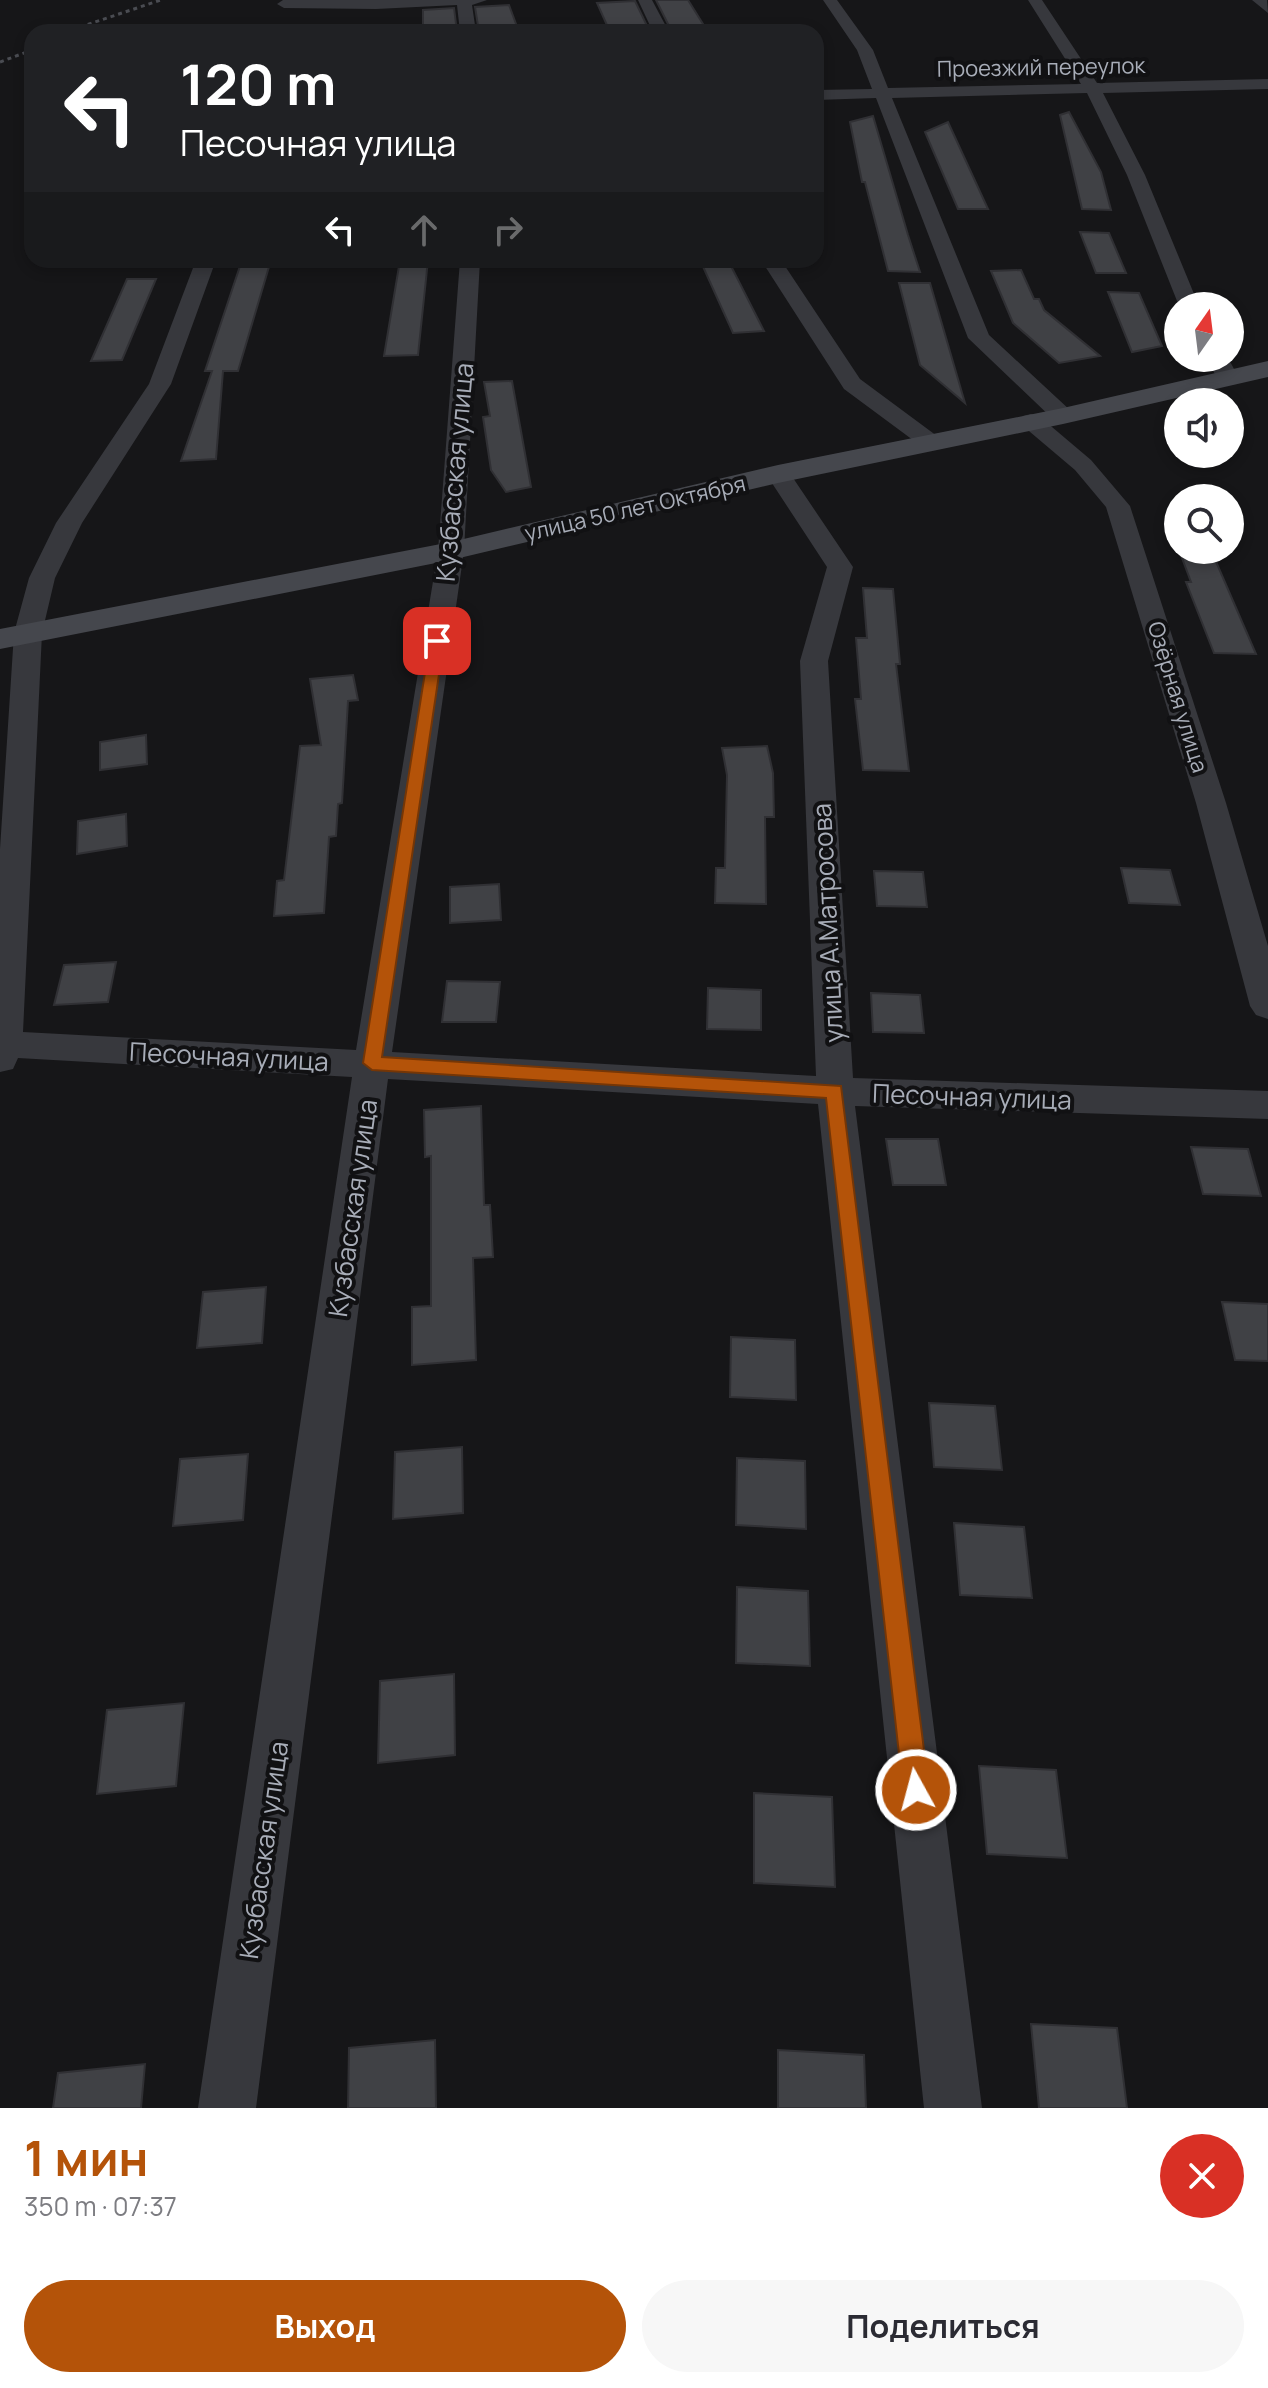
<!DOCTYPE html>
<html lang="ru">
<meta charset="utf-8">
<style>
:root{--surface:#fff;--page:#f7f7f7;--text:#2b2b33;--muted:#7c7c81;--accent:#b45309}
body{margin:0;font-family:Manrope,sans-serif;background:var(--page);color:var(--text);height:100vh;display:flex;flex-direction:column;font-size:30px;white-space:nowrap}
*{box-sizing:border-box;margin:0}
p{font-size:26px;color:var(--muted)}
.icon{flex:none;width:44px;height:44px;fill:none;stroke:currentColor;stroke-width:2;stroke-linecap:round;stroke-linejoin:round}
.map{position:relative;height:2108px;overflow:hidden}
.details{display:flex;flex-direction:column;background:var(--surface);flex:1}
.details>*{flex:none}
.top-card{position:absolute;left:24px;top:24px;width:800px;height:244px;border-radius:24px;box-shadow:0 4px 12px #0003;background:#202124;color:#fff;overflow:hidden}
.needle{width:52px;rotate:14deg}
.tools{position:absolute;left:1164px;top:292px;display:grid;gap:16px}
.tools a{display:grid;place-items:center;width:80px;height:80px;border-radius:50%;background:var(--surface);box-shadow:0 4px 12px #0003;font-size:40px}
.pin{position:absolute;display:grid;place-items:center;width:68px;height:68px;color:#fff;margin:-34px;border-radius:16px;box-shadow:0 4px 12px #0006}
.me{position:absolute;width:88px;margin:-44px;rotate:353deg;stroke-linejoin:round;filter:drop-shadow(0 0 6px #0008)}
.turn{display:flex;align-items:center;gap:28px;height:168px;padding:0 24px;font-size:36px}
.turn .icon{width:104px;height:104px;stroke-width:2.5}
.turn b{display:block;font-size:56px;line-height:68px}
.lanes{display:flex;align-items:center;height:76px;padding:0 24px;background:#0003;justify-content:center;gap:40px;direction:ltr}
.lanes .off{opacity:.35}
.round{display:grid;place-items:center;flex:none;width:84px;height:84px;border-radius:42px;background:var(--page)}
.headline{display:flex;align-items:center;justify-content:space-between;height:136px;padding:0 24px}
h1{font-size:48px;font-weight:700;line-height:60px;color:var(--accent)}
.action{display:flex;gap:16px;margin-top:auto;padding:16px 24px}
.action a{flex:1;height:92px;border-radius:48px;background:var(--accent);color:#fff;font-size:32px;font-weight:700;line-height:92px;text-align:center}
.action a+a{background:var(--page);color:var(--text)}
.map>svg:first-child{display:block}
</style>
<div class="map">
<svg width="1268" height="2108" viewBox="0 0 1268 2108">
<rect width="100%" height="100%" fill="#161618"/>
<path fill="#404145" stroke="#303034" stroke-width="2" d="M656,0h32l20,32h-36z
M635,1l15,31h-40l-13,-29z
M509,5l10,27h-40l-4,-25z
M454,8l3,24h-34v-22z
M1069,112l32,60 10,38 -29,-1 -22,-94z
M873,116l35,119 12,37 -32,-1 -23,-89h-3l-12,-60z
M948,122l40,87h-30l-33,-77z
M1080,232l29,1 17,40h-30z
M242,260h29l-33,111h-15l-7,88 -35,2 31,-90h-7z
M400,260h28l-10,95 -34,1z
M700,260h28l36,71 -31,2z
M1021,270l13,29h5l5,11 56,46 -41,7 -46,-40 -22,-52z
M127,279h29l-34,81 -31,1z
M899,283h31l35,120 -45,-38z
M1108,292l31,1 23,53 -30,6z
M512,381l19,106 -25,5 -15,-22 -8,-53 7,-1 -6,-34z
M1179,550h32l45,104 -42,-1 -28,-71h5z
M863,588l30,1 7,75h-4l13,107 -46,-1 -8,-71h6l-5,-61h11z
M353,675l5,25 -10,1 -6,102 -4,1 -2,32 -7,1 -5,76 -50,3 3,-35 7,-1 16,-134 21,-1 -11,-66z
M146,735l1,29 -47,6v-28z
M767,746l6,27 1,44h-9l1,87 -51,-1 1,-35h9l2,-93 -5,-27z
M126,814l1,32 -50,8 1,-33z
M1121,868l49,2 10,35 -51,-2z
M874,871l49,1 4,35 -50,-1z
M499,884l2,36 -51,3v-36z
M116,962l-8,40 -54,3 10,-40z
M447,981l53,1 -4,40h-54z
M708,988l53,2v40l-54,-1z
M871,993l49,2 4,38 -51,-1z
M481,1106l3,99h6l3,52 -20,1 3,102 -64,5v-58l19,-1v-150l-6,1 -1,-47z
M886,1139h52l8,46h-53z
M1191,1147l57,2 13,47 -58,-2z
M266,1287l-4,56 -65,5 6,-56z
M1222,1302l46,2v57l-33,-1z
M731,1337l64,3 1,60 -66,-3z
M929,1403l66,3 7,64 -68,-3z
M462,1447l1,66 -70,6 2,-67z
M248,1454l-5,66 -70,6 7,-67z
M737,1458l68,3 1,68 -70,-4z
M954,1523l70,4 8,71 -72,-3z
M737,1587l71,4 2,75 -74,-3z
M454,1674l1,81 -77,8 2,-82z
M184,1703l-8,83 -79,8 10,-84z
M979,1766l77,4 11,88 -80,-4z
M754,1793l78,4 3,90 -81,-4z
M1031,2024l86,4 10,80h-88z
M435,2040l1,68h-88l1,-60z
M778,2050l86,5 2,53h-88z
M145,2064l-4,44h-88l5,-35z"/>
<g fill="none" stroke-linecap="round" stroke-linejoin="round">
<path fill="#37383d" fill-rule="evenodd" d="M283,0h204l-15,5 4,27h-16l-3,-27 -81,4 -92,-1 -7,-4z
M638,0h14l17,32h-16z
M823,0h14l36,50 15,38 193,-4 -53,-84h14l55,83 171,-4v10l-165,4 42,82 54,131h-20l-52,-131 -40,-82 -195,5 97,237 82,76 3,5 -3,5h-16l-87,-83 -92,-240 -60,2v-10l56,-1 -15,-39z
M1252,0h15l1,13z
M196,260h20l-45,124 -89,139 -27,55 -13,55 -19,399 333,18 82,-499 22,-291h20l-16,291 -72,501 424,24 -16,-415 27,-94 -61,-93 3,-5h18l66,98 -25,94 25,417 415,13v28l-413,-13 127,1002h-58l-106,-1004 -430,-25 -132,1029h-58l154,-1031 -334,-19 -5,11 -13,3v-223l14,-216 15,-55 27,-55 93,-139z
M761,260h20l79,119 77,57 4,5 -4,5h-16l-77,-57z
M1206,358h22l11,20 -3,5h-16z
M1031,414l8,2 52,44 39,46 96,297 42,143v73l-12,-4 -6,-9 -54,-203 -90,-296 -31,-37 -52,-44 -4,-5 4,-5z"/>
<path fill="#45474d" fill-rule="evenodd" d="M1268,361v16l-205,47 -285,59 -327,77 -451,89v-20l451,-87 327,-77 285,-57z"/>
<path stroke="#4a4c52" stroke-width="3" stroke-dasharray="4 4" stroke-linecap="butt" d="M65,32l96,-32
M0,62l32,-12"/>
</g>
<path fill="#b45309" stroke="#753606" stroke-width="2" d="M437,637l7,4 -62,416 459,29 88,704 -4,9 -9,4 -9,-4 -4,-9 -77,-692 -454,-28 -9,-7 67,-422z"/>
<g text-anchor="middle" dominant-baseline="central" stroke-width="8" stroke-linejoin="round" paint-order="stroke">
<g font-size="22" fill="#a8adb8" stroke="#111113">
<text transform="translate(1041 67) rotate(-1)">Проезжий переулок</text>
<text transform="translate(635 508) rotate(-13)">улица 50 лет Октября</text>
<text transform="translate(1178 697) rotate(73)">Озёрная улица</text>
</g>
<g font-size="26" fill="#a8adb8" stroke="#111113">
<text transform="translate(454 472) rotate(-85)">Кузбасская улица</text>
<text transform="translate(827 923) rotate(-93)">улица А.Матросова</text>
<text transform="translate(229 1056) rotate(3)">Песочная улица</text>
<text transform="translate(972 1096) rotate(2)">Песочная улица</text>
<text transform="translate(352 1208) rotate(-82)">Кузбасская улица</text>
<text transform="translate(263 1850) rotate(-82)">Кузбасская улица</text>
</g>
</g>
</svg>
<div class="tools">
<a><svg class="needle" viewBox="-14 -14 28 28"><path d="M0-13l5 13h-10z" fill="#e53935"/><path d="M0 13l5-13h-10z" fill="#7c7c81"/></svg></a>
<a><svg class="icon" aria-label="sound" viewBox="0 0 24 24"><path d="M4 9h4l5-4v14l-5-4H4zM17 9q2 3 0 6"/></svg></a>
<a><svg class="icon" aria-label="search" viewBox="0 0 24 24"><circle cx="10" cy="10" r="6"/><path d="M15 15l6 6"/></svg></a>
</div>
<div class="pin" style="left:437px;top:641px;background:#d93025"><svg class="icon" aria-label="arrive" viewBox="0 0 24 24"><path d="M6 21V4h12l-3 4 3 4H6"/></svg></div>
<svg class="me" style="left:916px;top:1790px" viewBox="-20 -20 40 40"><circle r="17" fill="#b45309" stroke="#fff" stroke-width="3"/><path d="M0-11L8 9 0 5-8 9z" fill="#fff"/></svg>
<div class="top-card">
<div class="turn"><svg class="icon" aria-label="left" viewBox="0 0 24 24"><path d="M17 20v-9H6M10 6l-5 5 5 5"/></svg><div><b>120 m</b>Песочная улица</div></div>
<div class="lanes"><svg class="icon" aria-label="left" viewBox="0 0 24 24"><path d="M17 20v-9H6M10 6l-5 5 5 5"/></svg><svg class="icon off" aria-label="ahead" viewBox="0 0 24 24"><path d="M12 20V5M6 11l6-6 6 6"/></svg><svg class="icon off" aria-label="right" viewBox="0 0 24 24"><path d="M7 20v-9h11M14 6l5 5-5 5"/></svg></div>
</div>
</div>
<section class="details">
<div class="headline"><div><h1>1 мин</h1><p>350 m · 07:37</p></div><a class="round" style="background:#d93025;color:#fff"><svg class="icon" aria-label="close" viewBox="0 0 24 24"><path d="M6 6l12 12M18 6L6 18"/></svg></a></div>
<div class="action"><a>Выход</a><a>Поделиться</a></div>
</section>
